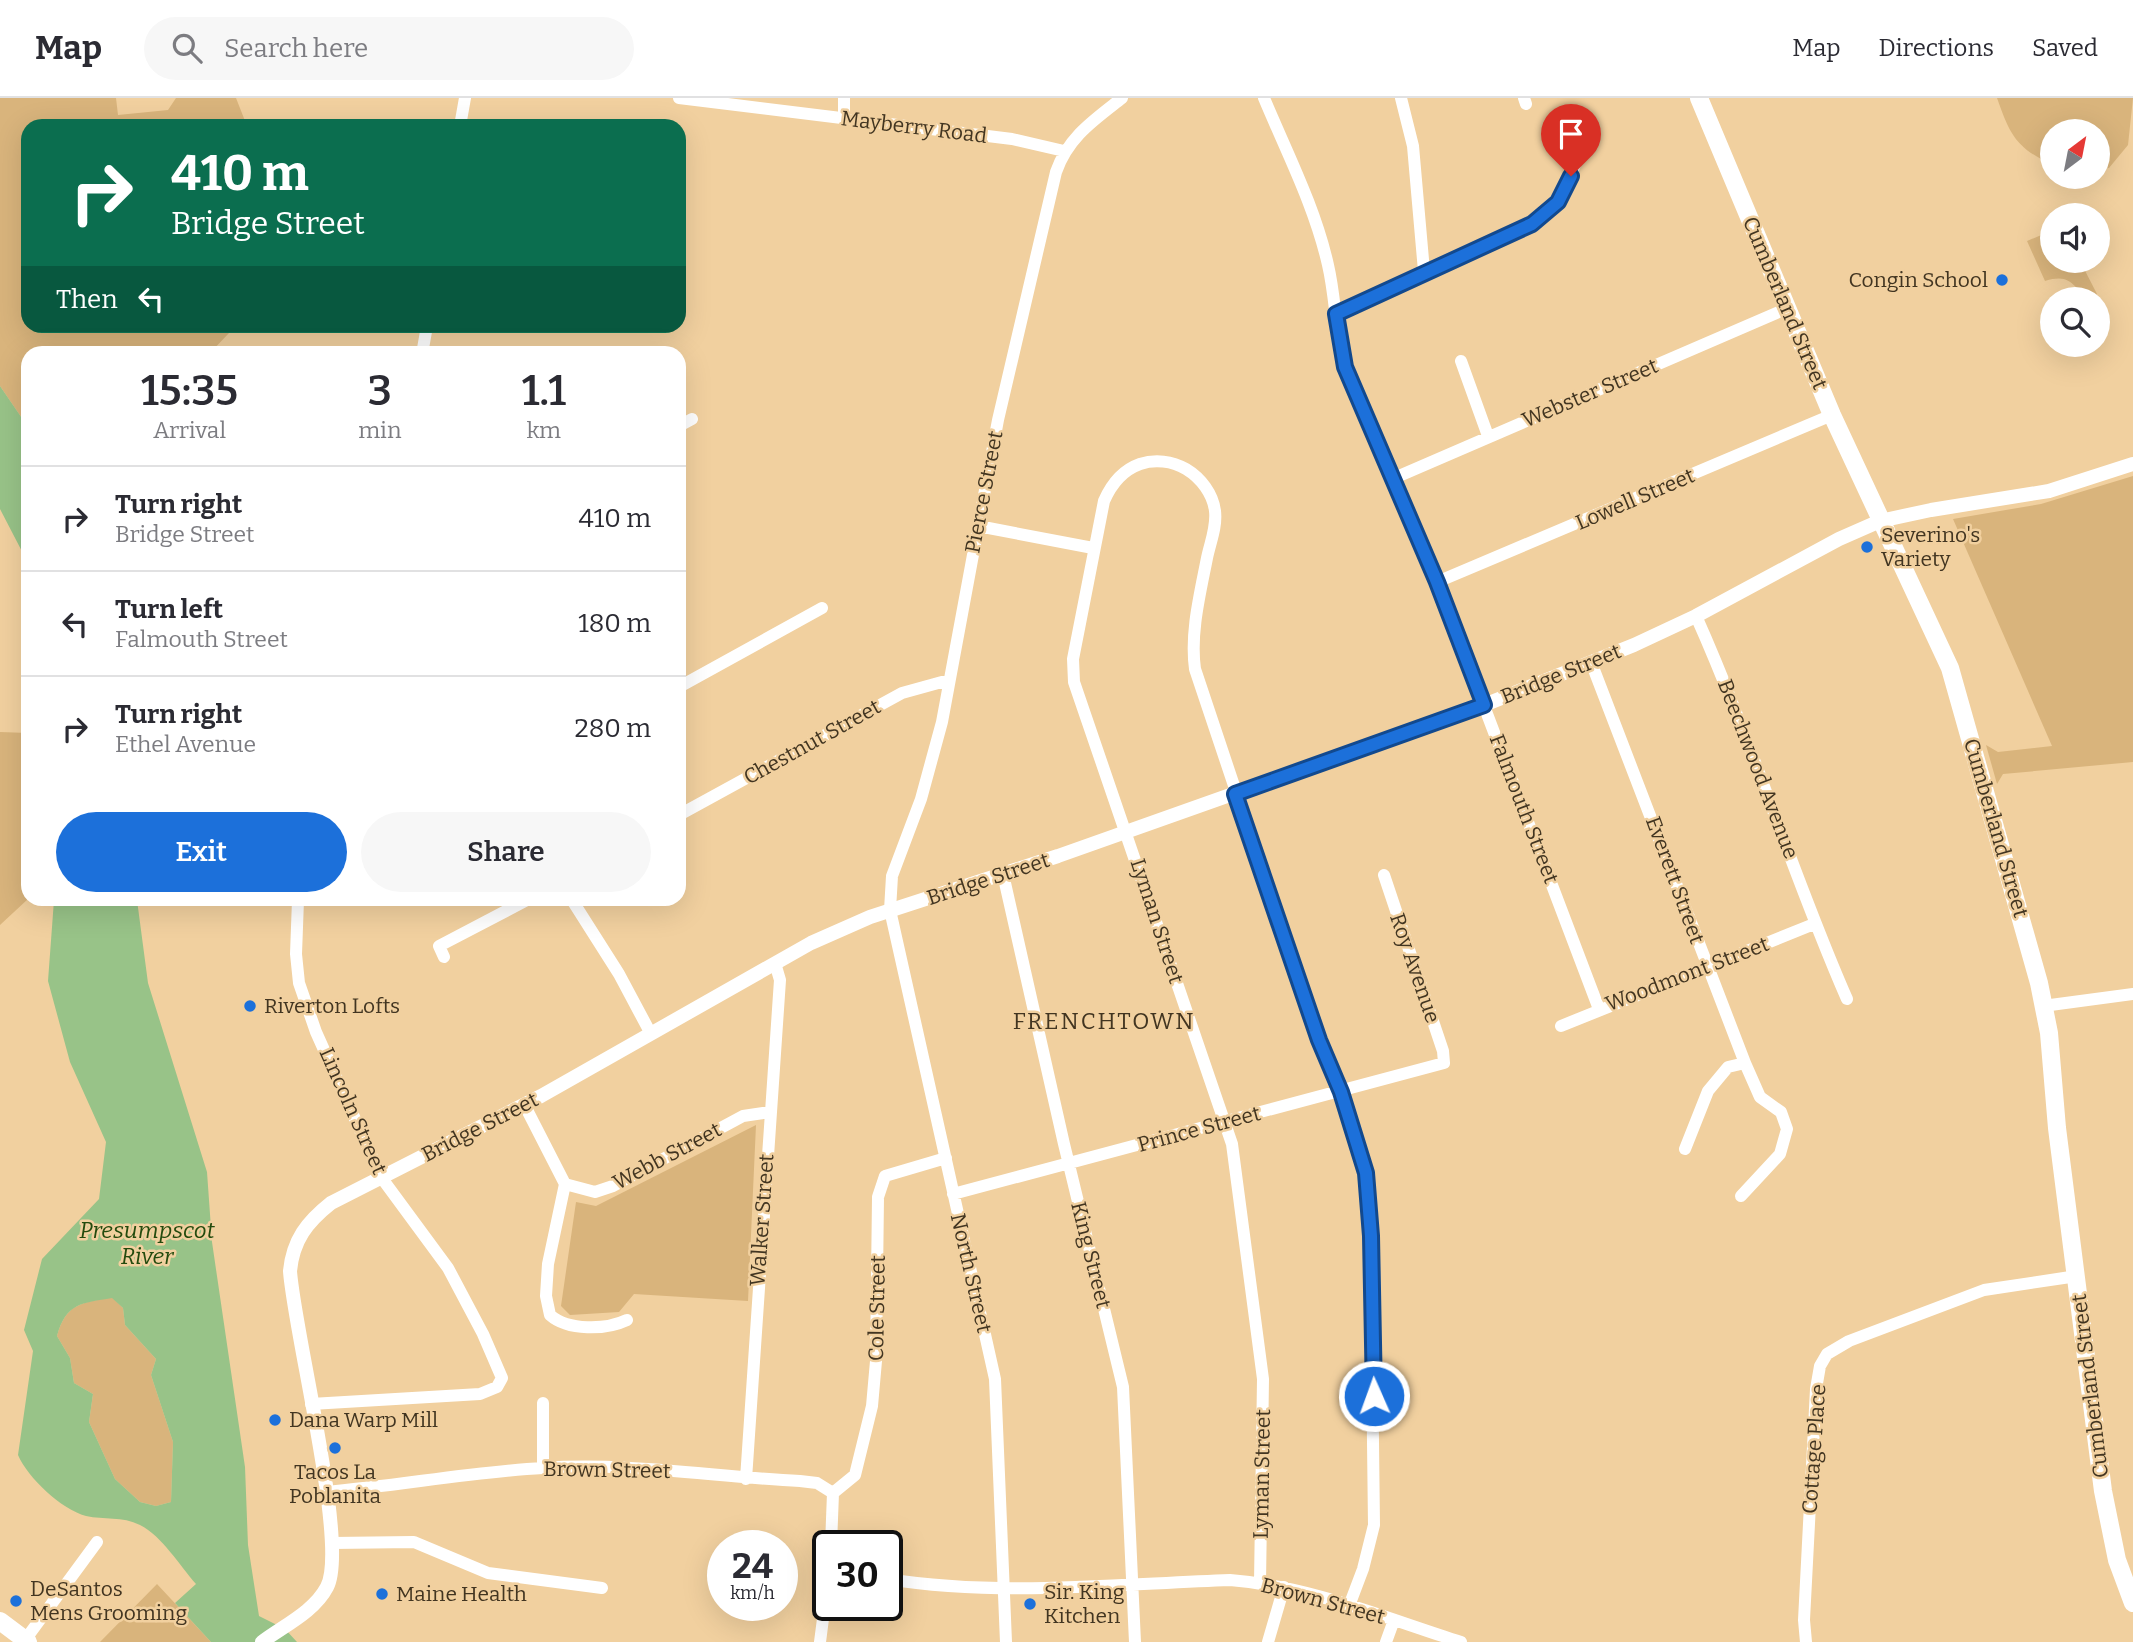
<!DOCTYPE html>
<style>
:root{--surface:#fff;--page:#f7f7f7;--text:#2b2b33;--muted:#7c7c81;--line:#e1e1e2;--accent:#1c70da}
body{margin:0;font-family:Bitter,serif;background:var(--page);color:var(--text);height:100vh;display:flex;flex-direction:column;font-size:26px;white-space:nowrap}
*{box-sizing:border-box;margin:0}
p{font-size:23px;color:var(--muted)}
.icon{flex:none;width:38px;height:38px;fill:none;stroke:currentColor;stroke-width:2;stroke-linecap:round;stroke-linejoin:round}
.map{position:relative;flex:1;overflow:hidden}
.details{position:absolute;left:21px;top:248px;width:665px;height:560px;display:flex;flex-direction:column;background:var(--surface);border-radius:21px;box-shadow:0 7px 28px #0002}
.details>*{flex:none}
.banner{position:absolute;left:21px;top:21px;width:665px;height:214px;border-radius:21px;box-shadow:0 7px 28px #0002;background:#0b6e4f;color:#fff;overflow:hidden}
.needle{width:46px;rotate:32deg}
.buttons{position:absolute;left:2040px;top:21px;display:grid;gap:14px}
.buttons a{display:grid;place-items:center;width:70px;height:70px;border-radius:50%;background:var(--surface);box-shadow:0 7px 28px #0002;font-size:35px}
.speed{position:absolute;left:707px;top:1432px;display:flex;gap:14px;font-size:35px;font-weight:700;text-align:center}
.speed>*{display:grid;place-content:center;width:91px;height:91px;border-radius:50%;background:var(--surface);box-shadow:0 7px 28px #0002;line-height:1}
.speed small{font-size:18px;font-weight:400}
.speed .limit{border:4px solid #111;border-radius:10px;background:#fff;color:#111}
.pin{position:absolute;display:grid;place-items:center;width:60px;height:60px;color:#fff;margin:-72px -30px;border-radius:50% 50% 50% 0;rotate:-45deg;box-shadow:0 0 7px #0007}
.pin .icon{rotate:45deg}
.me{position:absolute;width:77px;margin:-38px;rotate:358deg;stroke-linejoin:round;filter:drop-shadow(0 0 5px #0008)}
.turn{display:flex;align-items:center;gap:24px;height:147px;padding:0 35px;font-size:32px}
.turn .icon{width:91px;height:91px;stroke-width:2.5}
.turn b{display:block;font-size:49px;line-height:60px}
.then{display:flex;align-items:center;height:66px;padding:0 35px;background:#0003;gap:14px;font-size:26px}
.eta{display:flex;justify-content:space-evenly;align-items:center;height:119px;text-align:center}
.eta b{font-size:42px;font-weight:600;line-height:49px}
.cta{display:flex;gap:14px;margin-top:auto;padding:14px 35px}
.cta a{flex:1;height:80px;border-radius:42px;background:var(--accent);color:#fff;font-size:28px;font-weight:600;line-height:80px;text-align:center}
.cta a+a{background:var(--page);color:var(--text)}
ul{padding:0;list-style:none}
li{display:flex;align-items:center;gap:21px;height:105px;padding:0 35px;border-top:2px solid var(--line)}
li div{flex:1}
li b{display:block;font-size:26px}
li em{font-style:normal}
header{display:flex;align-items:center;gap:42px;box-sizing:border-box;height:98px;padding:0 35px;background:var(--surface);border-bottom:2px solid var(--line)}
header strong{font-size:33px}
nav{display:flex;gap:38px;margin-inline-start:auto;font-size:24px}
.search{width:490px;height:63px;background:var(--page);display:flex;align-items:center;gap:18px;box-sizing:border-box;padding:0 24px;border-radius:38px;color:var(--muted);font-size:26px}
.map>svg:first-child{display:block}
</style>
<header>
<strong>Map</strong>
<div class="search"><svg class="icon" aria-label="search" viewBox="0 0 24 24"><circle cx="10" cy="10" r="6"/><path d="M15 15l6 6"/></svg>Search here</div>
<nav><a>Map</a><a>Directions</a><a>Saved</a></nav>
</header>
<div class="map">
<svg width="2133" height="1544" viewBox="0 0 2133 1544">
<rect width="100%" height="100%" fill="#f1d09f"/>
<path fill="#d9b47c" d="M0,0h116l2,17 50,-5 8,-12h60l11,28h-219v200h203l-2,7 -19,20 -182,1v73l-28,-41z
M1997,0h136l-5,47 -19,23 -11,1v-38h-45v34c-37,-17 -43,-30 -56,-67z
M2053,132v31h27l17,33 -6,5c-19,-9 -17,-27 -46,-18l-18,-40z
M2133,378v286l-130,12 -6,10 -11,-39 12,7 54,-6 -99,-227 88,-15z
M0,634l28,1v166l-28,26z
M756,1027l-8,176 -114,-7 -15,18 -49,3 -9,-9 15,-104 20,4z
M112,1199l11,11 2,17 31,34 -5,16 22,67 -2,60 -15,4 -16,-4 -25,-23 -26,-57 4,-28 -19,-11 -4,-25 -13,-22c9,-33 25,-33 55,-39z
M157,1486l54,58h-111z"/>
<path fill="#98c388" fill-rule="evenodd" d="M0,288l28,41v136l-28,-54z
M54,802h83l11,83 59,189 5,70 33,225 3,78 11,71 26,13 12,13h-86l-36,-39 21,-19c-16,-18 -34,-48 -56,-59 -18,-9 -36,-5 -54,-9 -25,-7 -58,-38 -68,-61l15,-104 -9,-21 18,-71 57,-60 7,-57 -36,-80 -22,-81zM112,1200l11,10 2,17 31,34 -5,16 22,67 -2,60 -15,4 -16,-4 -25,-23 -26,-57 4,-28 -19,-11 -4,-25 -13,-22c9,-33 25,-33 55,-38z"/>
<g fill="none" stroke-linecap="round" stroke-linejoin="round">
<path stroke="#fff" stroke-width="12" d="M679,0l333,41 52,12
M1264,0c23,55 51,109 64,167 8,34 7,68 17,102l92,215 162,427
M1401,0l12,48 11,125
M1524,0l2,6
M844,20v-20
M460,28l5,-28
M1336,216l73,-36 123,-54 32,-32 16,-40
M422,256l5,-28
M1461,263l27,75
M679,328l13,-7
M1392,381l396,-171
M978,428l115,22
M1437,484l395,-167
M1696,518c56,125 96,258 151,383
M1591,564l154,401 15,34 21,15 6,17 -7,25 -39,42
M679,589l143,-79
M679,717l223,-122 47,-13
M1003,776l61,270 59,243 12,255
M298,802l-2,54 3,29 17,49 65,145 67,91 35,66 19,44 -5,9 -17,7 -169,10
M572,802l47,74 32,60
M444,859l-5,-11 88,-46
M2043,908l90,-12
M1561,928l253,-102
M524,1006l41,80 -17,80 -2,32 4,19c18,16 56,15 77,5
M1685,1051l23,-58 20,-24 17,-4
M565,1086l30,8 18,-6 130,-70 27,-4
M953,1096l491,-131 -1,-12 -59,-176
M543,1370v-65
M746,1381l34,-499 -5,-17
M325,1394c73,-6 145,-20 218,-24 86,-6 171,9 257,13l17,2 16,10
M833,1395l22,-18 17,-69 4,-45 2,-164 7,-21 61,-18
M332,1445l82,-1 74,31 114,15
M831,1447l2,-52
M887,1481c112,18 230,5 343,1 79,6 155,38 231,62
M1260,1485l3,-204 -31,-235 -158,-462 -1,-23 31,-158c7,-16 19,-31 36,-37 15,-5 32,-3 46,5 15,9 27,25 29,42 2,16 -5,32 -8,47 -7,36 -17,75 -12,111l124,371c19,50 41,100 51,153l4,332 -11,44 -14,37
M25,1542l72,-98
M820,1544l8,-62
M1006,1544l-11,-263 -105,-469 2,-34 29,-77 21,-77 56,-302 58,-248c12,-35 38,-52 66,-74
M1268,1544l16,-55
M1386,1544l8,-22
M1806,1544l-2,-22 12,-231 4,-23 7,-12 22,-13 135,-51 93,-14"/>
<path stroke="#fff" stroke-width="14" d="M262,1544c21,-16 52,-30 65,-55 22,-41 -33,-255 -37,-316 3,-31 17,-49 41,-68l210,-107 270,-153 59,-26 188,-61 426,-151 150,-60 62,-29 143,-77 41,-18 51,-11 118,-19 84,-27"/>
<path stroke="#fff" stroke-width="18" d="M1699,0l133,317 118,253 89,315 10,50 8,95 46,363 14,69 16,43
M0,1523l28,21"/>
</g>
<g fill="none" stroke-linecap="round" stroke-linejoin="round">
<g stroke="#12498e" stroke-width="18">
<path id="route" d="M1374,1298l-3,-160 -5,-63 -25,-81 -22,-52 -84,-246 249,-89 -47,-123 -92,-215 -9,-53 196,-90 26,-22 13,-26"/>
</g>
<use href="#route" stroke="#1c70da" stroke-width="12"/>
</g>
<g fill="#1c70da" stroke="#f1d09f" stroke-width="2.5">
<circle cx="2002" cy="182" r="7"/>
<circle cx="1867" cy="449" r="7"/>
<circle cx="250" cy="908" r="7"/>
<circle cx="275" cy="1322" r="7"/>
<circle cx="335" cy="1350" r="7"/>
<circle cx="382" cy="1496" r="7"/>
<circle cx="16" cy="1503" r="7"/>
<circle cx="1030" cy="1506" r="7"/>
</g>
<g text-anchor="middle" dominant-baseline="central" stroke-width="5" stroke-linejoin="round" paint-order="stroke">
<g font-size="21" fill="#423521" stroke="#f1d09f">
<text transform="translate(914 29) rotate(7)">Mayberry Road</text>
<text transform="translate(1785 205) rotate(67)">Cumberland Street</text>
<text transform="translate(1590 295) rotate(-23)">Webster Street</text>
<text transform="translate(984 394) rotate(-79)">Pierce Street</text>
<text transform="translate(1635 401) rotate(-23)">Lowell Street</text>
<text transform="translate(1561 576) rotate(-22)">Bridge Street</text>
<text transform="translate(812 644) rotate(-29)">Chestnut Street</text>
<text transform="translate(1758 671) rotate(69)">Beechwood Avenue</text>
<text transform="translate(1524 711) rotate(69)">Falmouth Street</text>
<text transform="translate(1996 730) rotate(74)">Cumberland Street</text>
<text transform="translate(988 781) rotate(-18)">Bridge Street</text>
<text transform="translate(1675 782) rotate(70)">Everett Street</text>
<text transform="translate(1157 823) rotate(72)">Lyman Street</text>
<text transform="translate(1415 870) rotate(71)">Roy Avenue</text>
<text transform="translate(1687 876) rotate(-21)">Woodmont Street</text>
<text transform="translate(353 1013) rotate(66)">Lincoln Street</text>
<text transform="translate(480 1029) rotate(-27)">Bridge Street</text>
<text transform="translate(1199 1031) rotate(-15)">Prince Street</text>
<text transform="translate(667 1058) rotate(-28)">Webb Street</text>
<text transform="translate(762 1122) rotate(-86)">Walker Street</text>
<text transform="translate(1091 1157) rotate(76)">King Street</text>
<text transform="translate(971 1175) rotate(77)">North Street</text>
<text transform="translate(877 1210) rotate(-89)">Cole Street</text>
<text transform="translate(2090 1288) rotate(-97)">Cumberland Street</text>
<text transform="translate(1814 1351) rotate(-86)">Cottage Place</text>
<text transform="translate(607 1372) rotate(1)">Brown Street</text>
<text transform="translate(1262 1376) rotate(-89)">Lyman Street</text>
<text transform="translate(1323 1503) rotate(15)">Brown Street</text>
</g>
<g font-size="21" fill="#423521" stroke="#f1d09f" text-anchor="start">
<text x="1988" y="182" text-anchor="end">Congin School</text>
<text x="1881" y="437">Severino's<tspan x="1881" dy="24">Variety</tspan></text>
<text x="264" y="908">Riverton Lofts</text>
<text x="289" y="1322">Dana Warp Mill</text>
<text x="335" y="1374" text-anchor="middle">Tacos La<tspan x="335" dy="24">Poblanita</tspan></text>
<text x="30" y="1491">DeSantos<tspan x="30" dy="24">Mens Grooming</tspan></text>
<text x="1044" y="1494">Sir. King<tspan x="1044" dy="24">Kitchen</tspan></text>
<text x="396" y="1496">Maine Health</text>
</g>
<g font-size="23" letter-spacing="2" fill="#423521" stroke="#f1d09f">
<text x="1104" y="923">FRENCHTOWN</text>
</g>
<g font-size="23" font-style="italic" fill="#234b0e" stroke="#f1d09f">
<text x="147" y="1132">Presumpscot<tspan x="147" dy="26">River</tspan></text>
</g>
</g>
</svg>
<div class="buttons">
<a><svg class="needle" viewBox="-14 -14 28 28"><path d="M0-13l5 13h-10z" fill="#e53935"/><path d="M0 13l5-13h-10z" fill="#7c7c81"/></svg></a>
<a><svg class="icon" aria-label="sound" viewBox="0 0 24 24"><path d="M4 9h4l5-4v14l-5-4H4zM17 9q2 3 0 6"/></svg></a>
<a><svg class="icon" aria-label="search" viewBox="0 0 24 24"><circle cx="10" cy="10" r="6"/><path d="M15 15l6 6"/></svg></a>
</div>
<div class="speed"><div>24<small>km/h</small></div><div class="limit">30</div></div>
<div class="pin" style="left:1571px;top:78px;background:#d93025"><svg class="icon" aria-label="arrive" viewBox="0 0 24 24"><path d="M6 21V4h12l-3 4 3 4H6"/></svg></div>
<svg class="me" style="left:1374px;top:1298px" viewBox="-20 -20 40 40"><circle r="17" fill="#1c70da" stroke="#fff" stroke-width="3"/><path d="M0-11L8 9 0 5-8 9z" fill="#fff"/></svg>
<div class="banner">
<div class="turn"><svg class="icon" aria-label="right" viewBox="0 0 24 24"><path d="M7 20v-9h11M14 6l5 5-5 5"/></svg><div><b>410 m</b>Bridge Street</div></div>
<div class="then">Then<svg class="icon" aria-label="left" viewBox="0 0 24 24"><path d="M17 20v-9H6M10 6l-5 5 5 5"/></svg></div>
</div>
<section class="details">
<div class="eta">
<div><b>15:35</b><p>Arrival</p></div>
<div><b>3</b><p>min</p></div>
<div><b>1.1</b><p>km</p></div>
</div>
<ul>
<li><svg class="icon" aria-label="right" viewBox="0 0 24 24"><path d="M7 20v-9h11M14 6l5 5-5 5"/></svg><div><b>Turn right</b><p>Bridge Street</p></div><em>410 m</em></li>
<li><svg class="icon" aria-label="left" viewBox="0 0 24 24"><path d="M17 20v-9H6M10 6l-5 5 5 5"/></svg><div><b>Turn left</b><p>Falmouth Street</p></div><em>180 m</em></li>
<li><svg class="icon" aria-label="right" viewBox="0 0 24 24"><path d="M7 20v-9h11M14 6l5 5-5 5"/></svg><div><b>Turn right</b><p>Ethel Avenue</p></div><em>280 m</em></li>
</ul>
<div class="cta"><a>Exit</a><a>Share</a></div>
</section>
</div>
